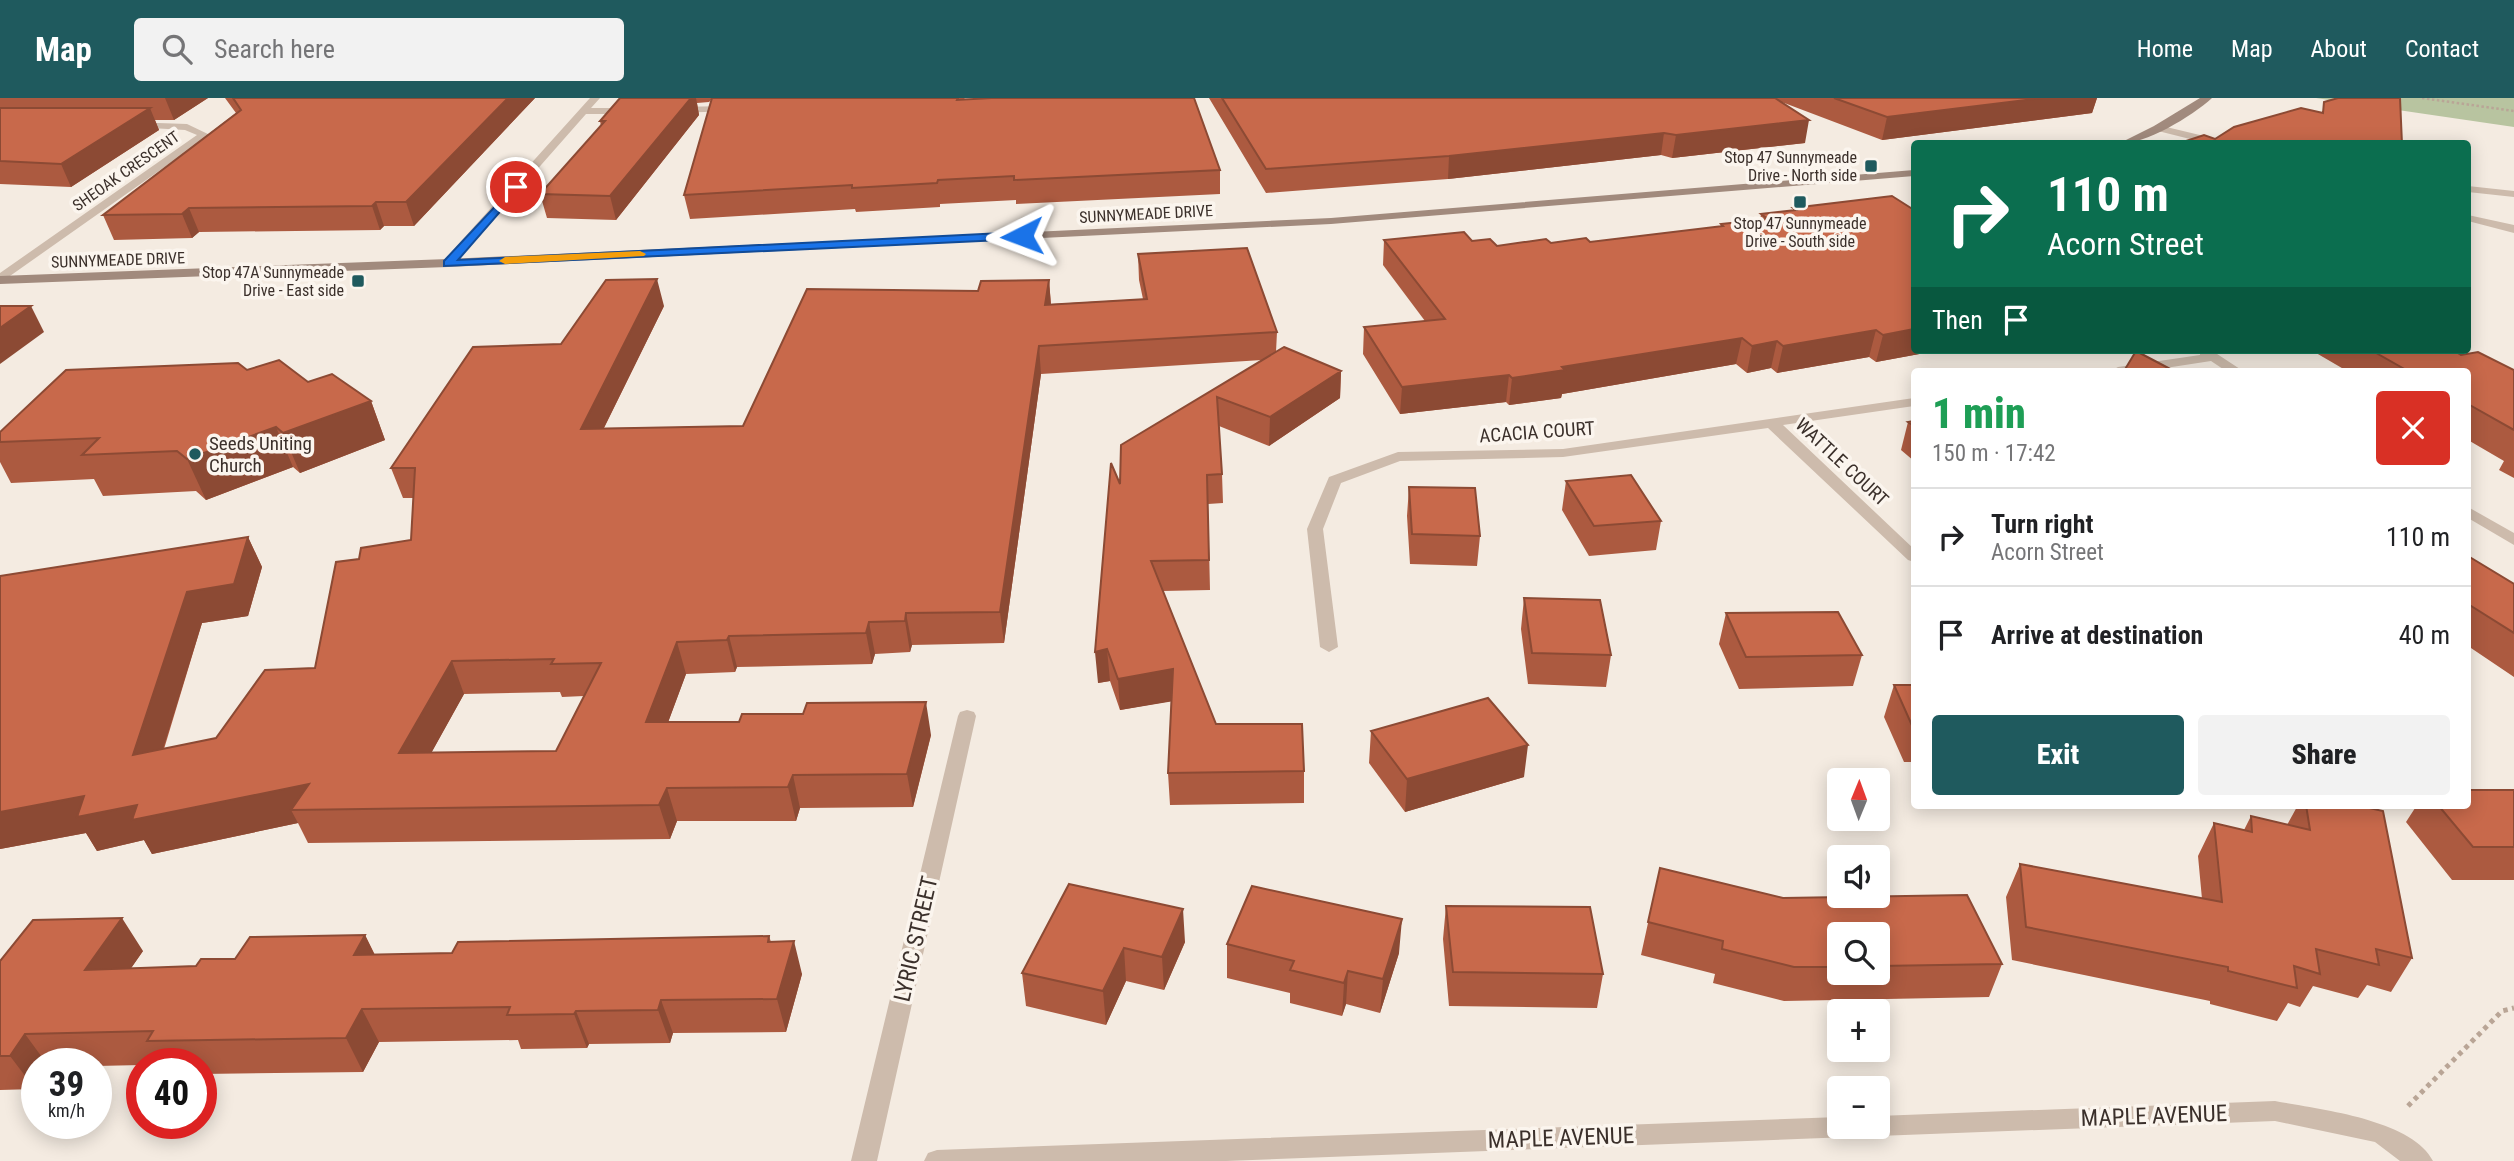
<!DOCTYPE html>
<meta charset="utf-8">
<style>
:root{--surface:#fff;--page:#f2f2f2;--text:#202124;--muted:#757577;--line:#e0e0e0;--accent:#1f5a5e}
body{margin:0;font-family:"Roboto Condensed",sans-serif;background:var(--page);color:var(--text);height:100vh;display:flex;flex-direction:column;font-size:26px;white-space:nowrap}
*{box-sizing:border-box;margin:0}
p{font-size:23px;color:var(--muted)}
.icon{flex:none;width:38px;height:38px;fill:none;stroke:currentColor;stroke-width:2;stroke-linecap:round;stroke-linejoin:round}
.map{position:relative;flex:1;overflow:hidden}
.details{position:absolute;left:1911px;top:270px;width:560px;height:441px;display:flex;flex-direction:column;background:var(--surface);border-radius:7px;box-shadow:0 4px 18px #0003}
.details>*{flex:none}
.hud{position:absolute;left:1911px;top:42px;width:560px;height:214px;border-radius:7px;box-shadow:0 4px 18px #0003;background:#0b6e4f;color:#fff;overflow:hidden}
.needle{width:46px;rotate:1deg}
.tools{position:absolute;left:1827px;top:670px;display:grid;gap:14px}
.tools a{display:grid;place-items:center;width:63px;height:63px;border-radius:7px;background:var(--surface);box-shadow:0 4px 18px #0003;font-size:35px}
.speed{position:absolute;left:21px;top:950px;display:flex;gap:14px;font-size:35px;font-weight:700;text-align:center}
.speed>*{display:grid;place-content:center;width:91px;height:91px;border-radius:50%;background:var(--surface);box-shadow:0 4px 18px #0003;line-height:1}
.speed small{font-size:18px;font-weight:400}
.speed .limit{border:10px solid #d22;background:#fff;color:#111}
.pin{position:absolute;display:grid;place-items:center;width:60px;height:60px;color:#fff;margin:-30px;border:4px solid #fff;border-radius:50%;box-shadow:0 2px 7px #0007}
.me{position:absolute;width:77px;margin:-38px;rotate:267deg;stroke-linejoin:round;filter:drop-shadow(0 0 5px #0008)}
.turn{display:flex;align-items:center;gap:24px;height:147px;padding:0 21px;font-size:32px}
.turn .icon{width:91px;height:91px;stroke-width:2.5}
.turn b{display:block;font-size:49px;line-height:60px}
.then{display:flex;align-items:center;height:66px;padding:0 21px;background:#0003;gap:14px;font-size:26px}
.round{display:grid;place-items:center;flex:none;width:74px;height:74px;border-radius:7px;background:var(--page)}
.headline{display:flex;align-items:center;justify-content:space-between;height:119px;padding:0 21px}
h1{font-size:42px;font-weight:800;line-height:52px;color:#1e9e55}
.primary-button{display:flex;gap:14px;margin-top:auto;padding:14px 21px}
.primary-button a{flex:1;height:80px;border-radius:7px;background:var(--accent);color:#fff;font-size:28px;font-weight:800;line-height:80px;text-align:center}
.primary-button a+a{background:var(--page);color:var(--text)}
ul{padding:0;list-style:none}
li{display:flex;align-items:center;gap:21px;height:98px;padding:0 21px;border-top:2px solid var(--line)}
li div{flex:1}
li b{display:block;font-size:26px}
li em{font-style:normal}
header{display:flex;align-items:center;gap:42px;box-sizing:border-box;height:98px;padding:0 35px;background:var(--accent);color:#fff}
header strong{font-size:33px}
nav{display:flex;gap:38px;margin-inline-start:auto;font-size:24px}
.search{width:490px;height:63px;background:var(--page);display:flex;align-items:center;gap:18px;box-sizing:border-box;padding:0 24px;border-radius:7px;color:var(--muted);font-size:26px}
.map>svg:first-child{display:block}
</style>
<header>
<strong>Map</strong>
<div class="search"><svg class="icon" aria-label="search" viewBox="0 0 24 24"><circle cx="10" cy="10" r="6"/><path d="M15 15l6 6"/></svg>Search here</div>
<nav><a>Home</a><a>Map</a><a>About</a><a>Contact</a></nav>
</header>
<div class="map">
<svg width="2514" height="1063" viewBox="0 0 2514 1063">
<rect width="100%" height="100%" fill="#f4ebe1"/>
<path fill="#b8c4a0" d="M2316,0h198v29z"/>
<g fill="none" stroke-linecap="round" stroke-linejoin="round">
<path stroke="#b9a596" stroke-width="2.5" stroke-dasharray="2.5 2.5" stroke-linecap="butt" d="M2422,0l92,13"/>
<path stroke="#b9a596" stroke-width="5" stroke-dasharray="4.5 4.5" stroke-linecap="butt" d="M2408,1008l94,-95 12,-3"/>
<path fill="#cdbbac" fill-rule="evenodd" d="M590,0h10l-9,10h41l5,3 -5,3h-46l-134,152h-8v-6z
M936,0h54l-5,3 -45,2 -3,-1z
M730,8l5,3 -1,2 -60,2 -5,-3 5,-3z
M129,24l58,2 23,11 -210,148v-10l197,-138 -12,-5 -52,-3 -5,-3z
M2158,27l71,17 1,2h-20l-56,-14v-4z
M2468,88l46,5v6l-46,-5z
M2468,117l46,10v8l-46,-12z
M2200,252h11l32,21h-17l-15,-10 -65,10h-35l7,-4 82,-12z
M1914,300v8l-131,19 131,124v13l-6,-2 -140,-132 -205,29 -163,4 -59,22 -18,46 15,118 -9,5 -9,-5 -13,-118 22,-52 69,-25 165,-3z
M2468,409l46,26v12l-46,-27z
M967,612l7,2 2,4 -99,445h-26l107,-445 2,-4z
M2275,1003c42,8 137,18 158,60h-33l-25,-19 -100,-21 -397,15 -9,-3 -3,-6h12v-11z
M1839,1019v10h22l-3,7 -9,3 -623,24h-302l4,-8 9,-3z"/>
<path fill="#a18a7d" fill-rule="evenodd" d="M2200,0h12c-21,19 -66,46 -94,46l36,-18z
M1914,72v6l-583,48 -883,43 -448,17v-8l448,-17 883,-41z"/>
</g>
<path fill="#ac5a40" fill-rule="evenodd" d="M0,0h208l-34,22h-19l4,10 -88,57 -71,-3z
M225,0h310l-121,128h-30l-4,4 -181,2 -7,6 -78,2 -11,-25 133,-102z
M620,0h344l1,1 255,71v24l-204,10v-4l-76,4v3l-84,5 -1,-3 -165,10 -6,-24 28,-96 -3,3 -12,1 2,12 -83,105 -69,-2 -7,-24 61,-68 -1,-5z
M1209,0h888l-5,15 -210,27 -103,-39 26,42 -133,15 -11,-3 -213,24 -182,14z
M1793,110l121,142h27l-65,12 -7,-5 -92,16 -6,-5 -24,5 -11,-9 -174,30 -1,4 -52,7 -3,-3 -106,12 -37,-60 1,-27 61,-6 -42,-56 1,-25 88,1 25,5 93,-4 130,-15 1,-3 39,-4 1,-6 32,-4z
M1138,156l139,78 -1,20 65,19 -1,27 -71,48 -50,-20 3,48 1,29 -15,1 2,86 -47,1 53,133 88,47v32l-134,2 -2,-32 3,-72 -51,9 -10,-29 -12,2 22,-199 1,-39 141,-85 -221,14 -37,269 -92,2 -2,7 -35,2 -3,10 -135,3 -2,5 -49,2 -18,48 263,13 -18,72 -113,1 -4,13h-119l-7,18 -362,4 -10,-20 -146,31 -8,-14 -47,11 -11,-18 -86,16v-273l248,-39 14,30 -14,49 -46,7 -38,126 52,-11 99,-70 44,-109 52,-19 2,-42h-10l-12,-30 170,-124 103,-38 -60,122 139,-2 235,-135 71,-11 2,24 92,-5 -4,-19zM560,594l2,5 22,-1 -28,55 -125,2 33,-59z
M1992,252h25l-23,2z
M2311,252h142l8,5 53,15v108l-15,-8 5,-9 -36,-21v-69h-121z
M247,272l61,12 63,19 14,39 -85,33 -7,-6 -87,33 -10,-9 -93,5 -9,-17 -83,4 -11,-21v-30z
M1914,323v40l-13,-11 7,-28z
M1566,383l95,40 -5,29 -67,6 -27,-46z
M1409,389l71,49 -3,30 -67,-2 -3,-48z
M2468,458l46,28v93l-46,-31z
M1524,500l87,57 -5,32 -78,-3 -7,-55z
M1726,515l136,42 -9,31 -114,3 -20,-45z
M1894,587h20v77h-10l-20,-45z
M1371,633l153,46 -119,35 -36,-49z
M2514,692v90h-62l-46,-58 11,-17h51z
M2298,707h58l56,153 -21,34 -24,-7 -9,13 -45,-12 -13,21 -12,-4 -11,18 -67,-17v-3l-198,-41 -6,-63 14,-33 182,35 -4,-43 16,-33 30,7 7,-14 36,9z
M1660,770l342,96 -13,33 -205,4 -71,-18 2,-9 -74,-19zM1839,836h39v39h-39z
M1069,786l116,58 -21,48 -38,-9 -20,44 -80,-19 -4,-33z
M1446,808l157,68 -6,34 -148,-2 -6,-67z
M365,837l10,20 77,-2 317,-17 2,6 31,32 -16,58 -113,1 -3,10 -81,1 -2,4 -66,1 -3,-9 -139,2 -16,30 -162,2v-10h-59v1l-46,1v-2h-59l-2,25 -35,1v-129l143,-10 -12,17 65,-2z
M1227,846l172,9 -19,60 -34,-9 -4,12 -52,-13v-10l-63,-15z"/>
<path fill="#8c4a34" d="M165,0h43l-34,22z
M508,0h27l-121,128 -8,-24z
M691,0h5l3,17 -83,105 -6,-24z
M2043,0h54l-5,15 -210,27 5,-23z
M150,10l9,22 -88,57 -10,-23z
M1809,22l-4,23 -133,15 4,-23z
M1664,35l-3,22 -213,24 1,-23z
M376,104l8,24 -4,4 -8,-24z
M189,110l10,24 -7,6 -10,-24z
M657,181l7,27 -75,152 -8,-29z
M1049,182l2,27 -6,-2z
M31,208l13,26 -44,32v-36z
M1914,231v21h27l-65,12 7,-27z
M1876,232l-7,27 -92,16 6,-27z
M1742,240l-6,26 -174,30 -1,4 -52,7 3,-27 50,-11z
M1777,243l-6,27 -24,5 5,-27z
M1039,248l2,28 -37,269 -4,-31z
M1341,273l-1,27 -71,48 1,-29z
M1509,277l-3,27 -106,12 2,-27z
M371,303l14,39 -85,33 -17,-40z
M276,329l17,40 -87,33 -19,-41z
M248,439l14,30 -14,49 -46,7 -51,165 -18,-33 54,-163z
M906,515l6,32 -2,7 -5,-31z
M869,524l6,32 -3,10 -6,-31z
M729,538l8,31 -2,5 -8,-32z
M677,544l9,32 -30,81 -10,-33z
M1107,551l3,32 -12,2 -3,-31z
M452,563l12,33 -51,92 -14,-33z
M1173,571l1,32 -54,9 -2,-31z
M926,604l5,33 -18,72 -6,-33z
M1528,647l-4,32 -119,35 2,-33z
M793,677l7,33 -4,13 -8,-34z
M309,686l-18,26 7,13 -146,31 -8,-14 -47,11 -11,-18 -86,16v-37l84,-16 53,9z
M667,690l10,33 -7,18 -11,-34z
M1183,811l2,33 -21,48 -2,-33z
M122,820l21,33 -36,52 -22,-33z
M1402,821l-3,34 -19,60 3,-34z
M365,837l16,33 -27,-13z
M794,843l8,33 -16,58 -9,-33z
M1124,850l2,33 -20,44 -3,-34z
M1348,873l-2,33 -4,12 2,-33z
M661,902l12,33 -3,10 -12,-33z
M362,911l17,33 -16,30 -17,-34z
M576,913l13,33 -2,4 -13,-34z
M25,936l22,30h-10v22l-2,3 -25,-33z"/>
<path fill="#c8694b" stroke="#8c4a34" stroke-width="2" fill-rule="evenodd" d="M233,0h275l-102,104h-30l-4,4 -183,2 -7,6 -79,1 138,-105z
M620,0h71l-81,98 -70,-2 65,-73h-5z
M712,0h246l-1,2 34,-2h203l26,72 -206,10v-4l-76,4 -1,3 -85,5v-3l-168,10z
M1222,0h553l34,22 -133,15 -12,-2 -215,23 -183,13z
M1834,0h209l-156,19z
M2338,0h62l2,46h-225l27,-9 11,4 19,-12 67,-19 22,5 1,-11z
M0,10h150l-89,56 -61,-3z
M1892,98l22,14v119l-31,6 -7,-5 -93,16 -6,-5 -25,5 -10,-8 -180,29 3,3 -53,8 -3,-3 -107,12 -38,-60 81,-8 -61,-79 80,-8 8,9 18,-2 7,7 49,-7 5,4 35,-5 4,4 133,-16 -2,-2 47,-5 -7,-5 35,-4 -3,-2z
M1247,150l30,84 -238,14 -39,266 -94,1 -1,8 -36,1 -3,11 -137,3 -2,4 -50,2 -31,80h93l3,-8h61l4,-11 119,-1 -19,72 -114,1 -5,12 -121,1 -8,17 -368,5 18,-26 -177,36 5,-15 -60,12 7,-21 -84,16v-236l248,-39 -14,47 -47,8 -54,163 83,-17 49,-68 50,-2 21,-106 23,-3 2,-11 50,-8 4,-72h-24l82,-121 88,-3 45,-64 51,-1 -76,150 162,-3 64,-137 171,2 3,-10 68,-1 -4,25 102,-6 -9,-45zM554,561l-3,5 50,-1 -45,88 -157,2 53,-92z
M0,208h31l-31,22z
M1284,249l57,24 -71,46 -53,-20 5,77 -15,1 2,85 -58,1 65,163h86l2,47 -136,2 5,-104 -55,10 -11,-30 -12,3 16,-189 9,21 1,-39z
M2371,252h82l8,5 17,-3 36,18v60l-46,-26v-33h-60z
M2136,253l38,20h-50z
M279,262l29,22 24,-8 39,27 -88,32 -7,-6 -89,32 -10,-8 -95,4 17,-17 -99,4v-10l66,-62 172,-7 9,7z
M1914,323v5l-6,-4z
M1631,377l30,46 -67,5 -28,-45z
M1409,389l66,1 5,48 -68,-2z
M2468,458l46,28v49l-46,-29z
M1524,500l76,2 11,55 -79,-2z
M1838,514l24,43 -116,2 -20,-44z
M1894,587h20v45z
M1488,600l40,47 -121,34 -36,-48z
M2468,692h46v57h-41l-35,-42h30z
M2306,707h50l27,6 29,147 -36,-9 3,16 -63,-16 4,25 -26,-8 3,22 -69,-17v-4l-202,-40 -6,-63 202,38 -8,-79 38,9 -1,-16 59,14z
M1660,770l123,30 184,-3 35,69 -124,2v-32h-39v33h-45l-72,-18 1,-8 -75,-19z
M1069,786l114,25 -21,48 -38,-9 -21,43 -81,-18z
M1252,788l150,33 -19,60 -35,-8 -4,12 -54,-13 4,-9 -67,-17z
M1446,808l144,1 13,67 -150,-2z
M122,820l-37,52 111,-4 5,-7h34l15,-22 115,-2 -11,20 98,-2 6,-11 311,-6 -1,6 26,-1 -17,58 -116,1 -3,10 -82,1 -2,3 -67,1 3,-8 -148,2 -16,29 -199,3 6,-10 -128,3 -15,22h-10v-95l33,-41z"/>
<path fill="#1a73e8" stroke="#114b97" stroke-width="2" d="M516,86l3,1v5l-61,70 564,-28 6,4 -6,3 -578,27v-5z"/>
<path fill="#f59e0b" d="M640,153l6,3 -2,2 -139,8 -6,-3 6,-4z"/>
<g fill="#1f5a5e" stroke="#fbf5ee" stroke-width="2.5">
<rect x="1864" y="61" width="14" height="14" rx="3.5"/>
<rect x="1793" y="97" width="14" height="14" rx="3.5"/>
<rect x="351" y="176" width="14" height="14" rx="3.5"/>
<circle cx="195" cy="356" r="7"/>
</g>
<g text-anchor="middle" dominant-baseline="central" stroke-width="7" stroke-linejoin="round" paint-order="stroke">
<g font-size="16" fill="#3b302b" stroke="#fbf5ee" text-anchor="end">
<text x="1857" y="59">Stop 47 Sunnymeade<tspan x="1857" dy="18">Drive - North side</tspan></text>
<text x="1800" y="125" text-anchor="middle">Stop 47 Sunnymeade<tspan x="1800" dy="18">Drive - South side</tspan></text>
<text x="344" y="174">Stop 47A Sunnymeade<tspan x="344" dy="18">Drive - East side</tspan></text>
</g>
<g font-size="16" fill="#3b302b" stroke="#fbf5ee">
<text transform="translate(126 73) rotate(-35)">SHEOAK CRESCENT</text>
<text transform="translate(1146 116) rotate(-3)">SUNNYMEADE DRIVE</text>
<text transform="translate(118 162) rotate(-2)">SUNNYMEADE DRIVE</text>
</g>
<g font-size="19" fill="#3b302b" stroke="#fbf5ee">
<text transform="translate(1537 334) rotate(-4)">ACACIA COURT</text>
<text transform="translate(1842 364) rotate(43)">WATTLE COURT</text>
</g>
<g font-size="19" fill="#3b302b" stroke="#fbf5ee" text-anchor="start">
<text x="209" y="345">Seeds Uniting<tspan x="209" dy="22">Church</tspan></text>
</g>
<g font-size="23" fill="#3b302b" stroke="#fbf5ee">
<text transform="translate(916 841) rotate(-77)">LYRIC STREET</text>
<text transform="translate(2154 1018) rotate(-2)">MAPLE AVENUE</text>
<text transform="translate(1561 1040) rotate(-2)">MAPLE AVENUE</text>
</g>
</g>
</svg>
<div class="tools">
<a><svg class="needle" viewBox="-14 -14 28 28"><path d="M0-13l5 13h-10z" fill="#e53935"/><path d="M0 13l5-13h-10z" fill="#757577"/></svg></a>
<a><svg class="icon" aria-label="sound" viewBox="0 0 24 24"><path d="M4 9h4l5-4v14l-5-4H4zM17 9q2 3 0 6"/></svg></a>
<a><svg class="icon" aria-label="search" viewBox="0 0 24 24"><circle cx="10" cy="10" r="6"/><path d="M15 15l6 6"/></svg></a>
<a>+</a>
<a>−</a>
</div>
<div class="speed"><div>39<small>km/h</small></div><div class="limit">40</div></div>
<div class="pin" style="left:516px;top:89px;background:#d93025"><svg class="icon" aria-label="arrive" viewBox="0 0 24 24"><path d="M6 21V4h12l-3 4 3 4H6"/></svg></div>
<svg class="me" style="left:1022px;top:138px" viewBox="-20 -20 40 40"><path d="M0-17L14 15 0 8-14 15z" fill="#1a73e8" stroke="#fff" stroke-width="4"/></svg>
<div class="hud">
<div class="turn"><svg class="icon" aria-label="right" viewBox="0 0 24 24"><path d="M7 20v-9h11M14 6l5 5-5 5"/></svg><div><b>110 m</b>Acorn Street</div></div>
<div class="then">Then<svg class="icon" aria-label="arrive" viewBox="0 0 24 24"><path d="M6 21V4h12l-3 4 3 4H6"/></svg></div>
</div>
<section class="details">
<div class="headline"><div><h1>1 min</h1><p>150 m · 17:42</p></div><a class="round" style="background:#d93025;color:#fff"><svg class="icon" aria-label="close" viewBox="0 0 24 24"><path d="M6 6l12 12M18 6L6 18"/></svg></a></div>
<ul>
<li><svg class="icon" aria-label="right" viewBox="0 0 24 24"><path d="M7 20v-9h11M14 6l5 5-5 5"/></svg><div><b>Turn right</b><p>Acorn Street</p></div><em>110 m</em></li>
<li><svg class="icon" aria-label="arrive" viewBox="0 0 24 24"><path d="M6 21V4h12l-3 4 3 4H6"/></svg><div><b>Arrive at destination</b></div><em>40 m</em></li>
</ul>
<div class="primary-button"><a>Exit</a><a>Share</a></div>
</section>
</div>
